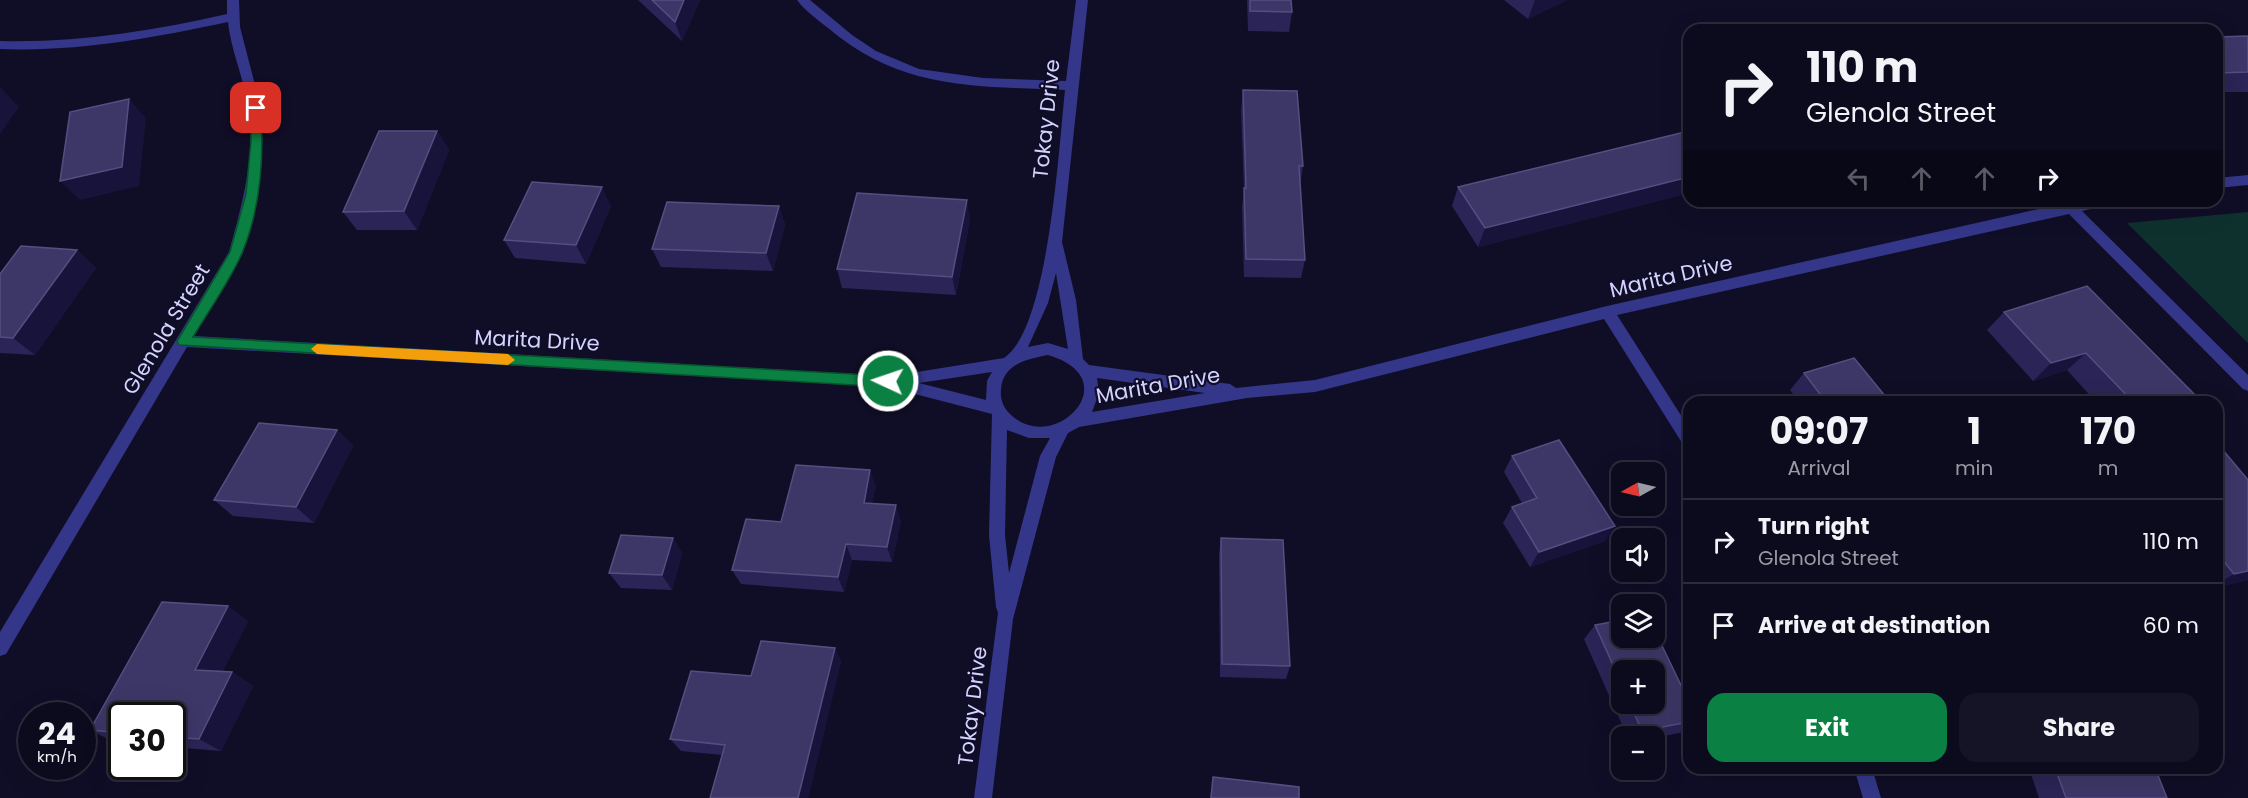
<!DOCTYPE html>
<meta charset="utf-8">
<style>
:root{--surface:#0c0a1d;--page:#151326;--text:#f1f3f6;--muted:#9a9aa4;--line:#2c2b3b;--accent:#0b8043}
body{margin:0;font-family:Poppins,sans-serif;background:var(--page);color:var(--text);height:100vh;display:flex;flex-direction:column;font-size:22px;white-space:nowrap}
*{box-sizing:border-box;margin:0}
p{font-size:20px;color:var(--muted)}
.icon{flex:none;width:33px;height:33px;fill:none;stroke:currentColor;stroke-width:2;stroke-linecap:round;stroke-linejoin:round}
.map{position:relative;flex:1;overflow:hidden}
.drawer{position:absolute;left:1683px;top:396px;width:540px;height:378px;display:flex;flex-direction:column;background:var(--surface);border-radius:18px;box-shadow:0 6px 24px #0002,0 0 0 2px var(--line)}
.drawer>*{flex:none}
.hud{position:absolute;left:1683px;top:24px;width:540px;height:183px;border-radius:18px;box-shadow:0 6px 24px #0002,0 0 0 2px var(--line);background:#0c0a1d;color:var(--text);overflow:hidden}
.needle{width:39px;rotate:262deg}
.fabs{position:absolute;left:1611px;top:462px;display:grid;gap:12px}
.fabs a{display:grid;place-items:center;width:54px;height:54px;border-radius:12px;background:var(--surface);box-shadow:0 6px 24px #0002,0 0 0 2px var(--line);font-size:30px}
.speed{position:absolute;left:18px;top:702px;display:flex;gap:12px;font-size:30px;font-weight:700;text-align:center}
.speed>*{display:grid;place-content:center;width:78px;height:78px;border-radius:50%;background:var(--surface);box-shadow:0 6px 24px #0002,0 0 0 2px var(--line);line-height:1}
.speed small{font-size:15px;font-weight:400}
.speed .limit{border:3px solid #111;border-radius:9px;background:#fff;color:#111}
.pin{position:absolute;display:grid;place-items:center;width:51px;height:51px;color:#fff;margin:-26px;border-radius:12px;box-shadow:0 3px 9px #0006}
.me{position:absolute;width:66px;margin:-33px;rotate:273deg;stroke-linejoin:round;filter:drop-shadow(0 0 4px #0008)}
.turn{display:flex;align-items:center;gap:21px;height:126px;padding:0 24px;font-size:27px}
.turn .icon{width:78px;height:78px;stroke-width:2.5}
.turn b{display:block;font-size:42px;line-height:51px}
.lanes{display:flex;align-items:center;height:57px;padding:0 24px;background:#0003;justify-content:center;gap:30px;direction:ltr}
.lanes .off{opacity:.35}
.eta{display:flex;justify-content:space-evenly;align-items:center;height:102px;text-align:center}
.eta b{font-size:36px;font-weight:700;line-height:42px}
.button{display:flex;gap:12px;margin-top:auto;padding:12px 24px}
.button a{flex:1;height:69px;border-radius:18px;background:var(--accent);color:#fff;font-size:24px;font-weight:700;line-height:69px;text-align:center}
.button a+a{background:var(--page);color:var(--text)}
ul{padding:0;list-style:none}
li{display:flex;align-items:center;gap:18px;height:84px;padding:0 24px;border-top:2px solid var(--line)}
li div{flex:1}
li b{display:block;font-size:22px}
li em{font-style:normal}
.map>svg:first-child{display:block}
</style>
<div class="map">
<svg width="2248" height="798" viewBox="0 0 2248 798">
<rect width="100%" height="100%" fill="#100d27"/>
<path fill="#0f312d" d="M2248,212v131l-121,-120z"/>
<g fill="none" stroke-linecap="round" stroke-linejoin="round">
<path fill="#343789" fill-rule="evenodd" d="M227,0h12l1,27 21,81 1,55 -19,90 -49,83 698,40 112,-18c45,-29 55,-214 61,-268 -91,-4 -164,0 -237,-62 -11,-9 -23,-17 -31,-28h13l42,35 24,16 43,18 64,9 83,3 10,-81h12l-26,242 14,58 7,59 6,6 141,19 6,4 79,-8 292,-74 463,-104 41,-1 -2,4 -27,6 166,164v16l-5,-2 -174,-175 -452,101 72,113v20l-5,-2 -80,-127 -289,73 -68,6 -168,29 -11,6 -12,24 -43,162 -21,179h-18l24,-185 -2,-6 -7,-72 3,-121 -104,-27 -701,-40 -181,307 -6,2v-24l229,-380c13,-47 27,-96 19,-145 -4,-29 -17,-56 -20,-85 -76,16 -150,30 -228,27v-8c77,2 152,-10 227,-27zM1056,273l12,76 -20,-6 -20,4 20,-44zM1048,355c82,24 5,102 -38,59 -7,-7 -10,-15 -9,-25 2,-25 26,-30 47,-34zM992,372l-5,9 -1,19 -67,-17zM1097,378l108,15 -113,19 7,-19zM1007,430l22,8h21l-10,18 -31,117 -4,-38z
M2248,175v10l-31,3v-10z
M1854,768h18l9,30h-18z"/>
</g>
<path fill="#2b2456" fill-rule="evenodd" d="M638,0h62l-18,41z
M1247,0h44l1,12 -3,20 -41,-1z
M1504,0h63l-39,19z
M2248,36v56h-31v-55z
M1243,90l60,76 -3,19 5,75 -4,18 -57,-1 -2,-70 2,-16 -3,-81z
M437,131l12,19 -32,80h-60l-14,-18z
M1689,131v57l-5,1 -3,6 -203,52 -26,-41 6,-19z
M611,206l-25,58 -71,-6 -11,-18z
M779,206l6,19 -12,46 -112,-4 -9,-18z
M970,219l-14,76 -114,-7 -5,-19z
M77,250l19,18 -61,87 -35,-2v-79z
M2004,312l189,90h-97l-29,-32 -34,11 -46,-51z
M1804,373l86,29h24h-115l-9,-12z
M337,430l16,16 -39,77 -81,-7 -19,-16z
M2217,443l31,137 -31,7z
M1512,456l93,85 -75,26 -27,-44 9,-16 10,-4 -18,-31z
M876,486l-4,17 29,18 -9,41 -40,-2 -8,32 -103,-8 -9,-14 49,-48z
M673,538l9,15 -10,37 -51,-2 -12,-15z
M1221,538l69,128 -4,13 -66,-2 -1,-123z
M248,621l-26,51h10l21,14 -32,65 -49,-4v-31h-50v27l-8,-1 -24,-12z
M1595,625l94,77v26l-5,4 -30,6v-2h-27l-43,-97zM1622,670l32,34h-32z
M835,648l6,13 -33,137h-98l12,-43 -41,-4 -11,-12 81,-63z
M2029,768h126l12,30h-128z
M1213,777l86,21h-89z"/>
<path fill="#18133b" d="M684,0h16l-18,41 -7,-19z
M1535,0h32l-39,19z
M0,87l19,20 -19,27z
M129,99l17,19 -7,68 -59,14 -20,-19z
M437,131l12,19 -32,80 -13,-19z
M1689,171v17l-5,1 -3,6 -203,52 7,-19z
M602,187l9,19 -25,58 -10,-19z
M967,200l3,19 -14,76 -4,-18z
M779,206l6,19 -12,46 -7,-18z
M77,250l19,18 -61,87 -22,-17z
M2086,353l-19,17 -34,11 18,-18z
M337,430l16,16 -39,77 -18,-16z
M870,470l6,16 -7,32 -5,-15z
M896,505l5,16 -9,41 -5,-15z
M1615,526l-10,15 -75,26 9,-15z
M673,538l9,15 -10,37 -10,-15z
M846,544l6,16 -8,32 -6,-15z
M2248,571v9l-31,7v-3l17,-10z
M228,606l20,15 -31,62 -22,-13z
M835,648l6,13 -33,137h-10z
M232,672l21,14 -32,65 -22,-12z"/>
<path fill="#3d3768" stroke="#554f80" stroke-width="1.5" d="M652,0h32l-9,22z
M1250,0h41l1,12 -42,-1z
M2248,36v36l-31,1v-36z
M1243,90l54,1 6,75h-4l6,94 -59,-1 -2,-71h2z
M129,99l-7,68 -62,14 10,-69z
M379,131h58l-33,80 -61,1z
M1689,131v40l-1,1 1,5 -204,51 -27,-41z
M532,182l70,5 -26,58 -72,-5z
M857,193l110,7 -15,77 -115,-8z
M667,202l112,4 -13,47 -114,-4z
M21,246l56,4 -64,88 -13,-1v-63z
M2087,286l111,112 -11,4h-54l-47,-49 -35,10 -47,-51z
M1854,358l36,44 19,-6 5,6h-88l-22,-29z
M259,423l78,7 -41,77 -82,-7z
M1559,440l56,86 -76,26 -27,-45 25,-9 -25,-42z
M2217,443l31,37v91l-14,3 -17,-21z
M796,465l74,5 -6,33 32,2 -9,42 -41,-3 -8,33 -106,-7 14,-51 35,3z
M621,535l52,3 -11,37 -53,-2z
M1221,538l62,2 7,126 -68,-2z
M162,602l66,4 -33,64 37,2 -33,67 -27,-2v-21h-50v17l-32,-3z
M1622,620v18h32v-9l35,73v20l-47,9 -12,-27h24v-34h-32v15l-27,-60z
M761,641l74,7 -37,150h-88l15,-53 -55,-6 21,-68 60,5z
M2055,768h100l12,30h-101z
M1213,777l86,10v11h-88z"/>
<path fill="#0b8043" stroke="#07532c" stroke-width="1.5" d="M256,104l5,4c3,48 0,100 -19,145 -12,28 -33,57 -49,84l695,39 7,5 -7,6 -709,-42 -2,-4 2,-3 51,-86 16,-58 5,-53 -1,-33z"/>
<path fill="#f59e0b" d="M317,344l191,10 7,6 -7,5 -191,-11 -6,-5z"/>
<g text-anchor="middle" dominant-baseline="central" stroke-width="4.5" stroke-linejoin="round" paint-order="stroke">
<g font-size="21" fill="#d4d3ff" stroke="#100d27">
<text transform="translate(1046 119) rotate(-84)">Tokay Drive</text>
<text transform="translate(1671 276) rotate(-13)">Marita Drive</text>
<text transform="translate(166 329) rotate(-59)">Glenola Street</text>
<text transform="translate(537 340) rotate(3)">Marita Drive</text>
<text transform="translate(1158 385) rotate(-10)">Marita Drive</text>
<text transform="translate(972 706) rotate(-83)">Tokay Drive</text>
</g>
</g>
</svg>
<div class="fabs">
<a><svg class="needle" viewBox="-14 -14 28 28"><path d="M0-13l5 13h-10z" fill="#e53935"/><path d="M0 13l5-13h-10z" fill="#9a9aa4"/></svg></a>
<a><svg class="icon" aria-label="sound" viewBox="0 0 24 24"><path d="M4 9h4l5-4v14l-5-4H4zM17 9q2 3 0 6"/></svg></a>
<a><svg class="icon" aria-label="layers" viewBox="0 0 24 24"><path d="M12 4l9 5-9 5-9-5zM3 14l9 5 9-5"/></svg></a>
<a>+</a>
<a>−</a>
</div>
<div class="speed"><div>24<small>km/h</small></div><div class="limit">30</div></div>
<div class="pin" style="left:256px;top:108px;background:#d93025"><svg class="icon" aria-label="arrive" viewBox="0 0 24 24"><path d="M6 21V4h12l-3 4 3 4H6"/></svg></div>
<svg class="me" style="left:888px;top:381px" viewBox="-20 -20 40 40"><circle r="17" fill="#0b8043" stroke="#fff" stroke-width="3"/><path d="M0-11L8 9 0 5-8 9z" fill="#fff"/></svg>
<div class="hud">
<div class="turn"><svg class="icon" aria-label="right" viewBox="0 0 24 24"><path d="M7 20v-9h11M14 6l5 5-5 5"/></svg><div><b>110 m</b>Glenola Street</div></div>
<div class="lanes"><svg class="icon off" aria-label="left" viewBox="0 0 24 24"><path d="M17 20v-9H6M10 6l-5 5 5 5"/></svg><svg class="icon off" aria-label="ahead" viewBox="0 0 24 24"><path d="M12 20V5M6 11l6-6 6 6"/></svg><svg class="icon off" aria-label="ahead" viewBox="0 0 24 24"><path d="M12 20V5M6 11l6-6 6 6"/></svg><svg class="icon" aria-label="right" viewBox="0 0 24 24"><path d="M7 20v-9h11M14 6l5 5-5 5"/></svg></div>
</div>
<section class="drawer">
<div class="eta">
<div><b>09:07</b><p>Arrival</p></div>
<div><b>1</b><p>min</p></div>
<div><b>170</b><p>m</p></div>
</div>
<ul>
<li><svg class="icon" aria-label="right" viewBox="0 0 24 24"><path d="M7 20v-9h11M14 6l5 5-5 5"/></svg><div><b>Turn right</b><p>Glenola Street</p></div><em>110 m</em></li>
<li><svg class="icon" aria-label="arrive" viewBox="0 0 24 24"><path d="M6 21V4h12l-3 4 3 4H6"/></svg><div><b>Arrive at destination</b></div><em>60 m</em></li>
</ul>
<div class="button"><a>Exit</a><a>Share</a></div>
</section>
</div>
